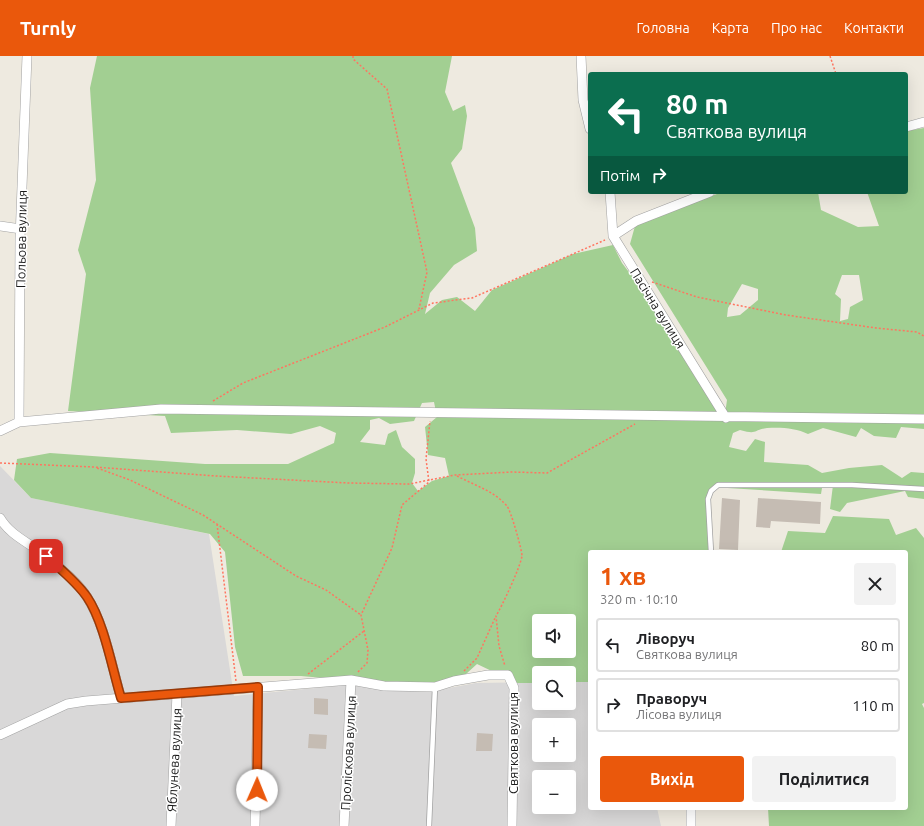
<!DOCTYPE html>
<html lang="uk">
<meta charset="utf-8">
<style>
:root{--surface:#fff;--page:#f2f2f2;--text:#202124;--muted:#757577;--line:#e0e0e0;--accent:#ea580c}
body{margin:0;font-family:Ubuntu,sans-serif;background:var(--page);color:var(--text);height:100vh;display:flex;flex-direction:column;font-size:15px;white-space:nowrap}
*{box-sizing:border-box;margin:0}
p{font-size:13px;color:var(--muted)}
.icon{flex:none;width:22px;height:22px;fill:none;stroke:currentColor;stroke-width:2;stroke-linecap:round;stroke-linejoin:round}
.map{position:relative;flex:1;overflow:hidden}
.details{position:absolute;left:588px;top:494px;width:320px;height:260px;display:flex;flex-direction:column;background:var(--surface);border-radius:4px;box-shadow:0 4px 16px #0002}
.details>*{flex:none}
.hud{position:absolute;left:588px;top:16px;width:320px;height:122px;border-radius:4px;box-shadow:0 4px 16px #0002;background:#0b6e4f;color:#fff;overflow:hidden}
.fabs{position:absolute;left:532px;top:558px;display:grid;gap:8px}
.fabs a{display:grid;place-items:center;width:44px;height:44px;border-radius:4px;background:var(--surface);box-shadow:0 4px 16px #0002;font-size:20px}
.pin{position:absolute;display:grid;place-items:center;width:34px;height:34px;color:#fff;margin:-17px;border-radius:8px;box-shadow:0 2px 6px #0006}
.me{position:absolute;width:44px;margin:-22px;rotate:1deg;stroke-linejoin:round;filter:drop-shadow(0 0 3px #0008)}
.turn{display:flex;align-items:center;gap:14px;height:84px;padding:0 12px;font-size:18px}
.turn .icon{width:52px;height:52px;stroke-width:2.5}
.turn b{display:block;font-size:28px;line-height:34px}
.then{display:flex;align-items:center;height:38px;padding:0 12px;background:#0003;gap:8px;font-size:15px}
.round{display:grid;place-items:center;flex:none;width:42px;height:42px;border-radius:4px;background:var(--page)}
.overview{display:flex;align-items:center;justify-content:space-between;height:68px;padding:0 12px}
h1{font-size:24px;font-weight:700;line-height:30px;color:var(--accent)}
.cta{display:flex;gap:8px;margin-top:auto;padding:8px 12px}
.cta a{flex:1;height:46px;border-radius:4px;background:var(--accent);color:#fff;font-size:16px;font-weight:700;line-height:46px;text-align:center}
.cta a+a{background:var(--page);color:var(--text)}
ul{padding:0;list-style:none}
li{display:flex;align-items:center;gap:12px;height:54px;margin:0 8px 6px;padding:0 4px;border:2px solid var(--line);border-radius:4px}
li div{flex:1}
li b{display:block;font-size:15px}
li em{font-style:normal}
header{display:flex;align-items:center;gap:24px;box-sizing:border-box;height:56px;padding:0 20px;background:var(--accent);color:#fff}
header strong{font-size:19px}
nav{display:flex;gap:22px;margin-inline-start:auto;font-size:14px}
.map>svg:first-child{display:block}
</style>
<header>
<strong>Turnly</strong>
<nav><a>Головна</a><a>Карта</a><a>Про нас</a><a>Контакти</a></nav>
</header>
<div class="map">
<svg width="924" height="770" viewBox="0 0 924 770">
<rect width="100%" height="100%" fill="#eeeae0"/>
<path fill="#d9d8d8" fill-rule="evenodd" d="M0,410l31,32 178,36 25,162 111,-11 82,7 49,-9 63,-1v21h30v-21h21v126h67l4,18h-661zM539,669h30v30h-30zM539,721h30v30h-30z"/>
<path fill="#a2cf92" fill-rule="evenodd" d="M97,0h355l-7,36 8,19 12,-6 2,11 -5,33 -11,14 24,65 2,23 -23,14 -24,28 -5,21 17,-14 15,-3 18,14 17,-21 81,-36 40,-9 9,18 31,41 72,110 2,-14 -97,-156 5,-18 87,-34h96l3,18 37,17 21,-1 -12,-34h39v-61l18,-3v301l-23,-2 -5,11 -22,-2 -13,-8 -5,9 -33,-9 -15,6c-12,-6 -27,-7 -41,-6 -15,2 -9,7 -27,2l-7,3 -4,14 17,4 9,-12 10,3 -1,20 44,3 14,8 27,-5 33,-3 20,13 9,-6 13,1v26l-16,-2 -3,-6 -58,12 -7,9 -10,-3 3,-24 -10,-3 -2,12 -110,-7 -2,65h-119v130h-21v-9h-30v10h-22l-40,-19 -22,20 -87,-2 -67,-6h-58l-8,-29 -10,-95 -15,-18 -179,-36 -17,-18 3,-21 33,-6 155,11h83l46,-21 2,-10 -16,-7 -29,8 -54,-4 -66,3 -6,-17 -97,-5 18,-137 -8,-24 18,-70 -6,-92zM842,219h17l4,25 -13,7 -2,12 -8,2 1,-22 -6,-5zM742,228l16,5v11l-18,15 -13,2 1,-9zM434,346l3,15 -12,10 3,28 17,3 4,18 -17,5 -14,10 -6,-8 3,-10v-14l-13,-12 -6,-17 -8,4 -3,11 -25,-3 10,-13v-9l9,-2 11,6 24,-3 8,-18zM539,565h30v30h-30z
M833,460l56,3 7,16 20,-7 8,10v165l-2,1 2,4v118h-155l-1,-18h138v-256h-125l7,-21 37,2z"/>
<path fill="#c5bcb3" d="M722,442l18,2 -2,50 -19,-1z
M758,442l63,4 -1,22 -49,-3 -1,7 -14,-1z
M314,642l14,1v16l-14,-1z
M477,677l16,1 -1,17h-16z
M309,678l18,1 -1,14 -18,-1z"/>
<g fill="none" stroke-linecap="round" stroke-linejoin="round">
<g stroke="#a2a2a2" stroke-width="6">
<path id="service" d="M711,496l-3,-53 3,-8 7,-6h134l72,4
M429,770l6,-139"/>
</g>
<g stroke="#a2a2a2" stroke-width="10">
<path id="minor" d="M581,0l2,44 7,29
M906,71l18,-5
M610,136l3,44 113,182
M0,170l21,3
M613,180l23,-15 74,-29
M19,366l1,-183 7,-183
M0,375l19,-9 142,-13 763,10
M0,462c11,19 33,26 49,41 13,11 29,23 38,38 18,28 25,70 34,101
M0,679l67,-31 19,-3 265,-21 33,6 51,1 19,-6 34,-6h20l6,13 -2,138
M171,770l6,-132
M255,770l3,-139
M344,770l7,-146
M691,770v-18"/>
</g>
<path stroke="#ff7560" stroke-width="1.5" stroke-dasharray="2 2" stroke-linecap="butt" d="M353,0v3l34,30 40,183 -8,37
M830,0l6,18
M652,226l45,15 89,18 90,13 41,4 7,4
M213,345l30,-18 142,-56 48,-24 39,-5 133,-58
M0,407l94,4 122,9 132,7 61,1 46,-9 57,-3 35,1 88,-49
M97,412l33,12 73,35 93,61 30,14 35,25
M457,420c17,9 37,15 50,30 4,5 15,44 15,50 -2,12 -20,50 -26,60l3,30 6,20
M217,468l19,157
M464,615l13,-13 18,-40
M358,616l9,-9 1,-13 -7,-35 31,-67 10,-43 27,-23 -3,-23 4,-38
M308,618l56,-43"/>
<use href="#service" stroke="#fff" stroke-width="4.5"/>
<use href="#minor" stroke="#fff" stroke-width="9"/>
</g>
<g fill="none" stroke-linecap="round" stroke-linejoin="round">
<g stroke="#983908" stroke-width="10">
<path id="route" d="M46,500c14,13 30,25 41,41 17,25 25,71 34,101l137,-11 -1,103"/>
</g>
<use href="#route" stroke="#ea580c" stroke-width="7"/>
</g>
<g text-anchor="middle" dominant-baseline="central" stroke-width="3" stroke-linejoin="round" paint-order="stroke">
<g font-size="13" fill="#1b1b1b" stroke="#fff">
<text transform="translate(21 183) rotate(-89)">Польова вулиця</text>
<text transform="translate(658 252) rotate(58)">Пасічна вулиця</text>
<text transform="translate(513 687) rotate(-90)">Святкова вулиця</text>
<text transform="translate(348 697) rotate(-87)">Проліскова вулиця</text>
<text transform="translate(174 704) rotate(-87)">Яблунева вулиця</text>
</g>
</g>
</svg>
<div class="fabs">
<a><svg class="icon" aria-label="sound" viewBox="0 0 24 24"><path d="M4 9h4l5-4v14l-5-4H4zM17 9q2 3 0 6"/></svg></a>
<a><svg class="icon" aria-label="search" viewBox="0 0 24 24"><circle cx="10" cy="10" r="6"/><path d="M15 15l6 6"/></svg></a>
<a>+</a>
<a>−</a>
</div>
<div class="pin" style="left:46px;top:500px;background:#d93025"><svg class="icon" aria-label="arrive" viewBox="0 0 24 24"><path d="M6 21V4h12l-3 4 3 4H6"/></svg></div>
<svg class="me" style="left:257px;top:734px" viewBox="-20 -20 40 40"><circle r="19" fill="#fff"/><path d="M0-13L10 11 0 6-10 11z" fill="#ea580c"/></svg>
<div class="hud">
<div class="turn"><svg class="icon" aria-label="left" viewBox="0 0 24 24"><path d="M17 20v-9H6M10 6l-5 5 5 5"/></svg><div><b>80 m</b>Святкова вулиця</div></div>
<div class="then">Потім<svg class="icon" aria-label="right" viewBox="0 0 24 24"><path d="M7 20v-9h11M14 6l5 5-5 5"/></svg></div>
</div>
<section class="details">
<div class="overview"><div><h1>1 хв</h1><p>320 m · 10:10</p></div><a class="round"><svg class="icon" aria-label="close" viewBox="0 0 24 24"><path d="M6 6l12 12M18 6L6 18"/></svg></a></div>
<ul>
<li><svg class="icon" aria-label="left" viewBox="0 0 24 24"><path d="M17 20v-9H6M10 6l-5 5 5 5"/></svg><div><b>Ліворуч</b><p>Святкова вулиця</p></div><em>80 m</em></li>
<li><svg class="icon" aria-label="right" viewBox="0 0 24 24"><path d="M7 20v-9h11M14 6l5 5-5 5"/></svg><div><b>Праворуч</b><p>Лісова вулиця</p></div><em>110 m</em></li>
</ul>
<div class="cta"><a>Вихід</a><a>Поділитися</a></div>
</section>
</div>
